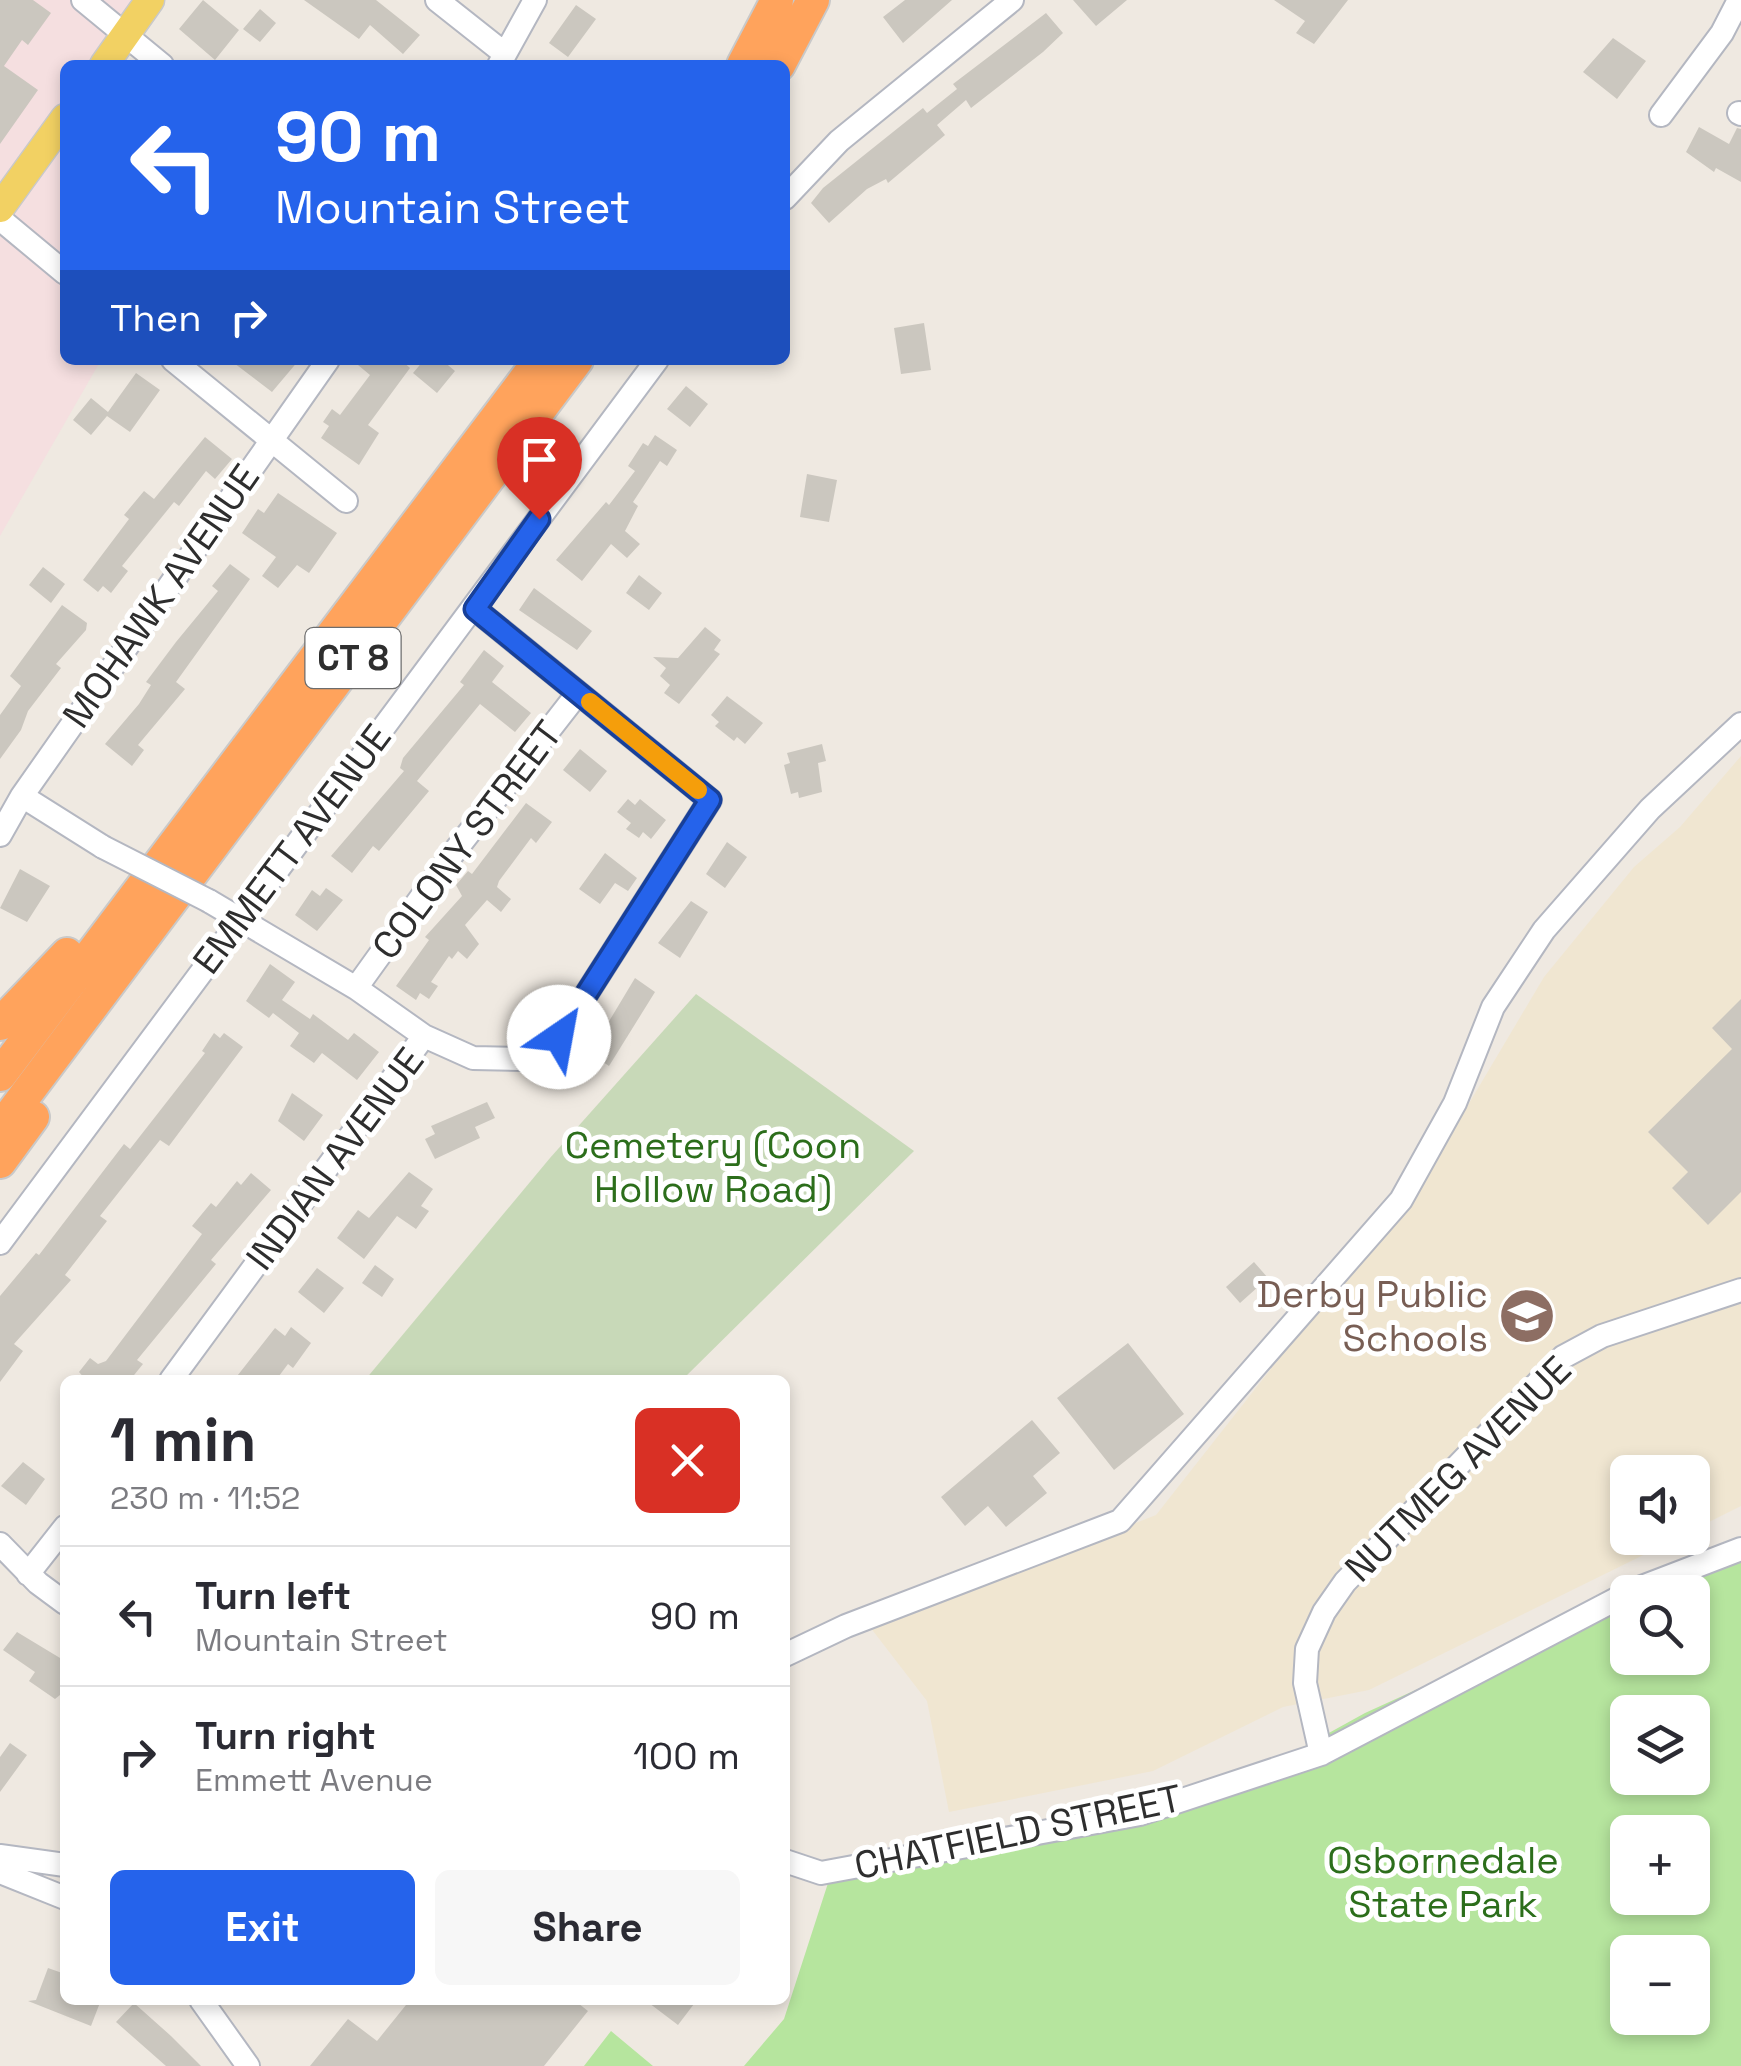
<!DOCTYPE html>
<meta charset="utf-8">
<style>
:root{--surface:#fff;--page:#f7f7f7;--text:#2b2b33;--muted:#7c7c81;--line:#e1e1e2;--accent:#2563eb}
body{margin:0;font-family:"Space Grotesk",sans-serif;background:var(--page);color:var(--text);height:100vh;display:flex;flex-direction:column;font-size:38px;white-space:nowrap}
*{box-sizing:border-box;margin:0}
p{font-size:32px;color:var(--muted)}
.icon{flex:none;width:55px;height:55px;fill:none;stroke:currentColor;stroke-width:2;stroke-linecap:round;stroke-linejoin:round}
.map{position:relative;flex:1;overflow:hidden}
.side{position:absolute;left:60px;top:1375px;width:730px;height:630px;display:flex;flex-direction:column;background:var(--surface);border-radius:15px;box-shadow:0 5px 15px #0003}
.side>*{flex:none}
.banner{position:absolute;left:60px;top:60px;width:730px;height:305px;border-radius:15px;box-shadow:0 5px 15px #0003;background:#2563eb;color:#fff;overflow:hidden}
.controls{position:absolute;left:1610px;top:1455px;display:grid;gap:20px}
.controls a{display:grid;place-items:center;width:100px;height:100px;border-radius:15px;background:var(--surface);box-shadow:0 5px 15px #0003;font-size:50px}
.pin{position:absolute;display:grid;place-items:center;width:85px;height:85px;color:#fff;margin:-102px -42px;border-radius:50% 50% 50% 0;rotate:-45deg;box-shadow:0 0 10px #0007}
.pin .icon{rotate:45deg}
.me{position:absolute;width:110px;margin:-55px;rotate:33deg;stroke-linejoin:round;filter:drop-shadow(0 0 8px #0008)}
.turn{display:flex;align-items:center;gap:35px;height:210px;padding:0 50px;font-size:45px}
.turn .icon{width:130px;height:130px;stroke-width:2.5}
.turn b{display:block;font-size:70px;line-height:85px}
.then{display:flex;align-items:center;height:95px;padding:0 50px;background:#0003;gap:20px;font-size:38px}
.round{display:grid;place-items:center;flex:none;width:105px;height:105px;border-radius:15px;background:var(--page)}
.overview{display:flex;align-items:center;justify-content:space-between;height:170px;padding:0 50px}
h1{font-size:60px;font-weight:700;line-height:75px}
.primary-button{display:flex;gap:20px;margin-top:auto;padding:20px 50px}
.primary-button a{flex:1;height:115px;border-radius:15px;background:var(--accent);color:#fff;font-size:40px;font-weight:700;line-height:115px;text-align:center}
.primary-button a+a{background:var(--page);color:var(--text)}
ul{padding:0;list-style:none}
li{display:flex;align-items:center;gap:30px;height:140px;padding:0 50px;border-top:2px solid var(--line)}
li div{flex:1}
li b{display:block;font-size:38px}
li em{font-style:normal}
.map>svg:first-child{display:block}
</style>
<div class="map">
<svg width="1741" height="2066" viewBox="0 0 1741 2066">
<rect width="100%" height="100%" fill="#efe9e1"/>
<path fill="#f0e6d1" d="M1741,756v750l-48,24 -1,-58h-64v66h50l-309,152 -86,17 -130,64 -204,41 -22,-111 -57,-74 286,-112 280,-356 108,-182 90,-110 46,-40z"/>
<path fill="#f5dfe0" d="M0,0h150l-36,50 18,15h-67v295h36l-101,176z"/>
<path fill="#b6e59e" fill-rule="evenodd" d="M1741,1553v513h-997l40,-47 45,-139 109,-16 351,-109 76,-42 262,-119 1,64h64v-66h-61zM1628,1712h64v66h-64zM1628,1832h64v66h-64zM1628,1952h64v66h-64z
M611,2031l42,35h-69z"/>
<path fill="#c8d9b8" d="M696,994l218,157 -232,229h-317l185,-222z"/>
<path fill="#cbc7bf" d="M0,0h33l18,13 -23,32 -6,-5 -18,26 34,24 -38,54z
M203,0l36,30 -24,30 -36,-31z
M304,0h72l44,35 -17,19 -33,-29 -11,14z
M905,0h47l-49,43 -20,-26z
M1073,0h54l-31,26z
M1274,0h74l-34,44 -18,-11 9,-12z
M576,5l20,14 -28,38 -19,-14z
M260,9l16,14 -16,19 -17,-13z
M1046,13l17,20 -20,19 -72,56 -5,-8 -29,25 8,10 -57,48 -2,-4 -19,10 -38,34 -18,-20 12,-15 100,-80 4,5 30,-24 -4,-5z
M1613,38l33,23 -29,38 -34,-27z
M1699,127l30,17 8,-16 4,1v53l-25,-14 -2,4 -28,-20z
M924,323l7,47 -30,4 -7,-46z
M230,360h69l-27,32z
M352,360h49l9,8 -42,57 11,8 -20,32 -38,-27 8,-12 -6,-4 9,-13 8,6 30,-40z
M424,360h18l13,11 -18,22 -24,-20z
M136,373l24,17 -30,42 -23,-16 -16,19 -18,-15 18,-22 17,14z
M686,386l22,18 -18,23 -23,-18z
M655,435l22,15 -10,16 -7,-5 -27,41 5,4 -13,25 15,13 -13,14 -16,-14 -29,37 -26,-21 50,-58 3,3 26,-34 -7,-5 15,-23 5,3z
M205,437l27,22 -17,20 -9,-8 -27,35 -5,-4 -52,64 6,5 -17,22 -8,-7 -5,6 -15,-12 46,-61 -5,-4 20,-24 10,8z
M807,474l30,6 -8,42 -29,-5z
M278,493l59,40 -28,40 -12,-8 -19,23 -16,-12 14,-19 -34,-24 16,-24 6,4z
M230,564l20,15 -74,103 9,7 -47,56 6,5 -12,16 -27,-22 34,-40 12,-19 -5,-3 30,-40 42,-51 -6,-5z
M43,567l22,17 -14,19 -22,-18z
M639,575l23,18 -13,17 -23,-17z
M534,588l58,43 -15,19 -58,-40z
M62,605l25,18 -1,7 -30,34 5,4 -33,43 -7,19 -21,29v-44l21,-29 -11,-10z
M705,627l16,13 -7,10 6,4 -41,50 -15,-11 6,-8 -10,-9 6,-8 -13,-11 25,1z
M484,650l20,16 -12,16 39,31 -16,19 -35,-28 -63,77 12,10 -50,60 -6,-5 -21,27 -21,-17 73,-85 -4,-3 3,-10 61,-73 -4,-3z
M727,696l36,27 -18,21 -8,-7 -3,4 -19,-15 4,-4 -8,-7z
M822,744l4,17 -8,2 4,29 -23,6 -1,-6 -7,2 -7,-29 6,-2 -3,-10z
M580,749l27,22 -17,21 -27,-22z
M628,799l7,6 5,-6 26,21 -15,19 -8,-7 -4,6 -13,-9 5,-6 -14,-11z
M526,803l26,19 -16,21 -5,-5 -32,43 -2,6 14,12 -10,13 -14,-12 -22,25 14,19 -12,15 -9,-8 -6,8 -3,-3 -18,26 7,4 -9,13 -9,-6 -4,7 -20,-14 33,-46 -4,-3 37,-41 -6,-11 12,-14 4,3z
M727,842l20,15 -22,31 -19,-14z
M605,853l32,25 -9,13 -13,-8 -15,21 -21,-15z
M20,869l30,17 -23,36 -27,-14z
M326,888l17,12 -26,31 -22,-16 17,-25 8,6z
M691,901l17,11 -28,46 -22,-15z
M270,964l25,18 -13,18 28,19 3,-5 35,26 6,-7 25,19 -22,28 -35,-27 -8,10 -24,-17 9,-13 -26,-20 -4,5 -23,-17z
M635,978l20,14 -46,74 -19,-13z
M1741,999v193l-33,33 -36,-37 16,-16 -40,-40 84,-83 -20,-21z
M214,1033l6,5 4,-5 19,14 -74,99 -9,-6 -60,76 7,5 -42,54 6,5 -57,64 9,7 -23,31v-86l36,-43 3,2 85,-111 6,5 75,-96 -3,-2z
M292,1093l31,22 -19,26 -26,-20z
M487,1102l8,16 -20,9 5,11 -45,21 -10,-20 10,-5 -4,-8z
M409,1172l24,17 -12,17 8,5 -13,18 -19,-13 -33,43 -27,-21 21,-28 11,8z
M251,1173l20,17 -60,70 5,4 -79,96 6,4 -13,16h-44l-7,-8 11,-14 8,6 8,-3 96,-127 -10,-8 19,-23 5,4 21,-26 4,4z
M1254,1262l14,16 -28,25 -14,-16z
M375,1265l19,14 -12,18 -20,-14z
M317,1268l27,20 -20,25 -26,-21z
M291,1327l20,16 -18,25 -5,-4 -12,16h-42l41,-52 10,8z
M1128,1343l56,71 -70,56 -57,-72z
M1032,1420l28,33 -27,23 14,17 -41,34 -18,-21 -23,20 -24,-29z
M23,1462l22,17 -19,26 -25,-19z
M17,1632l48,29v30l-10,8 -26,-18 6,-9 -32,-22z
M10,1743l17,12 -27,37v-35z
M48,1968l17,6v26h36l-10,26 -63,-25 8,-1z
M410,2000h164l14,11 -44,55h-234l38,-47 29,22z
M645,2000h52l-19,25z
M134,2003l37,33 30,30h-35l-50,-44z"/>
<g fill="none" stroke-linecap="round" stroke-linejoin="round">
<g stroke="#b4b7c1" stroke-width="26">
<path id="minor" d="M83,0l79,65
M437,0l67,53
M499,65l36,-65
M1739,113l2,1
M1661,115l61,-82 17,-33
M785,198l54,-57 173,-141
M0,219l65,54
M173,360l173,141
M22,796l81,51
M0,835l22,-39 306,-436
M209,901l147,87 68,48
M356,988l95,-132 127,-163
M0,1243l657,-883
M171,1380l253,-344 49,22 51,1 35,-22 151,-237 -235,-191
M0,1544l38,39 27,20
M28,1574l37,-47
M1629,1592l112,-43
M785,1655l61,-29 274,-105 281,-321 54,-97 38,-96 51,-77 106,-121 91,-85
M1321,1754l-16,-71 2,-34 17,-37 21,-30 218,-225 39,-21 139,-46
M0,1856l65,9
M785,1861l36,12 319,-59 181,-60 307,-161
M0,1872l65,26
M201,2000l47,66"/>
</g>
<g stroke="#c9c9c9" stroke-width="31">
<path id="major" d="M104,65l46,-65
M0,208l65,-90"/>
</g>
<g stroke="#c9c9c9" stroke-width="36">
<path id="highway" d="M743,65l34,-65
M779,65l34,-65
M0,1024l67,-70
M0,1075l540,-715
M0,1129l577,-769
M0,1162l33,-45"/>
</g>
<use href="#minor" stroke="#fff" stroke-width="22"/>
<use href="#major" stroke="#f2d163" stroke-width="28"/>
<use href="#highway" stroke="#ffa35c" stroke-width="32"/>
<g stroke="#b4b7c1" stroke-width="26" stroke-linecap="butt">
<path id="minor-bridge" d="M103,847l106,54"/>
</g>
<use href="#minor-bridge" stroke="#fff" stroke-width="22"/>
</g>
<g fill="none" stroke-linecap="round" stroke-linejoin="round">
<g stroke="#184099" stroke-width="25">
<path id="route" d="M539,519l-64,90 235,191 -151,237"/>
</g>
<use href="#route" stroke="#2563eb" stroke-width="18"/>
<path stroke="#f59e0b" stroke-width="18" d="M590,702l108,88"/>
</g>
<defs>
<g id="school-disc" transform="scale(2.875)"><circle r="9.5" fill="#8d6e63" stroke="#fff"/><path d="M0-5L7-2L0 1L-7-2ZM-4 1L0 2.5L4 1V4Q0 6-4 4Z" fill="#fff"/></g>
</defs>
<g fill-rule="evenodd">
<use href="#school-disc" x="1527" y="1316"/>
</g>
<g text-anchor="middle" dominant-baseline="central" stroke-width="10" stroke-linejoin="round" paint-order="stroke">
<rect fill="#fff" stroke="#6d6d6d" stroke-width="2.5" x="305.5" y="628" width="95" height="60" rx="8"/>
<g font-size="35" font-weight="bold" fill="#2e2e2e">
<text x="353" y="658">CT 8</text>
</g>
<g font-size="38" fill="#2e2e2e" stroke="#fff">
<text transform="translate(161 596) rotate(-55)">MOHAWK AVENUE</text>
<text transform="translate(467 840) rotate(-53)">COLONY STREET</text>
<text transform="translate(292 849) rotate(-53)">EMMETT AVENUE</text>
<text transform="translate(335 1159) rotate(-53)">INDIAN AVENUE</text>
<text transform="translate(1458 1469) rotate(-45)">NUTMEG AVENUE</text>
<text transform="translate(1018 1832) rotate(-12)">CHATFIELD STREET</text>
</g>
<g font-size="38" fill="#2c6e1b" stroke="#fff">
<text x="713" y="1145">Cemetery (Coon<tspan x="713" dy="44">Hollow Road)</tspan></text>
<text x="1443" y="1860">Osbornedale<tspan x="1443" dy="44">State Park</tspan></text>
</g>
<g font-size="38" fill="#785e54" stroke="#fff" text-anchor="end">
<text x="1488" y="1294">Derby Public<tspan x="1488" dy="44">Schools</tspan></text>
</g>
</g>
</svg>
<div class="controls">
<a><svg class="icon" aria-label="sound" viewBox="0 0 24 24"><path d="M4 9h4l5-4v14l-5-4H4zM17 9q2 3 0 6"/></svg></a>
<a><svg class="icon" aria-label="search" viewBox="0 0 24 24"><circle cx="10" cy="10" r="6"/><path d="M15 15l6 6"/></svg></a>
<a><svg class="icon" aria-label="layers" viewBox="0 0 24 24"><path d="M12 4l9 5-9 5-9-5zM3 14l9 5 9-5"/></svg></a>
<a>+</a>
<a>−</a>
</div>
<div class="pin" style="left:539px;top:519px;background:#d93025"><svg class="icon" aria-label="arrive" viewBox="0 0 24 24"><path d="M6 21V4h12l-3 4 3 4H6"/></svg></div>
<svg class="me" style="left:559px;top:1037px" viewBox="-20 -20 40 40"><circle r="19" fill="#fff"/><path d="M0-13L10 11 0 6-10 11z" fill="#2563eb"/></svg>
<div class="banner">
<div class="turn"><svg class="icon" aria-label="left" viewBox="0 0 24 24"><path d="M17 20v-9H6M10 6l-5 5 5 5"/></svg><div><b>90 m</b>Mountain Street</div></div>
<div class="then">Then<svg class="icon" aria-label="right" viewBox="0 0 24 24"><path d="M7 20v-9h11M14 6l5 5-5 5"/></svg></div>
</div>
<section class="side">
<div class="overview"><div><h1>1 min</h1><p>230 m · 11:52</p></div><a class="round" style="background:#d93025;color:#fff"><svg class="icon" aria-label="close" viewBox="0 0 24 24"><path d="M6 6l12 12M18 6L6 18"/></svg></a></div>
<ul>
<li><svg class="icon" aria-label="left" viewBox="0 0 24 24"><path d="M17 20v-9H6M10 6l-5 5 5 5"/></svg><div><b>Turn left</b><p>Mountain Street</p></div><em>90 m</em></li>
<li><svg class="icon" aria-label="right" viewBox="0 0 24 24"><path d="M7 20v-9h11M14 6l5 5-5 5"/></svg><div><b>Turn right</b><p>Emmett Avenue</p></div><em>100 m</em></li>
</ul>
<div class="primary-button"><a>Exit</a><a>Share</a></div>
</section>
</div>
